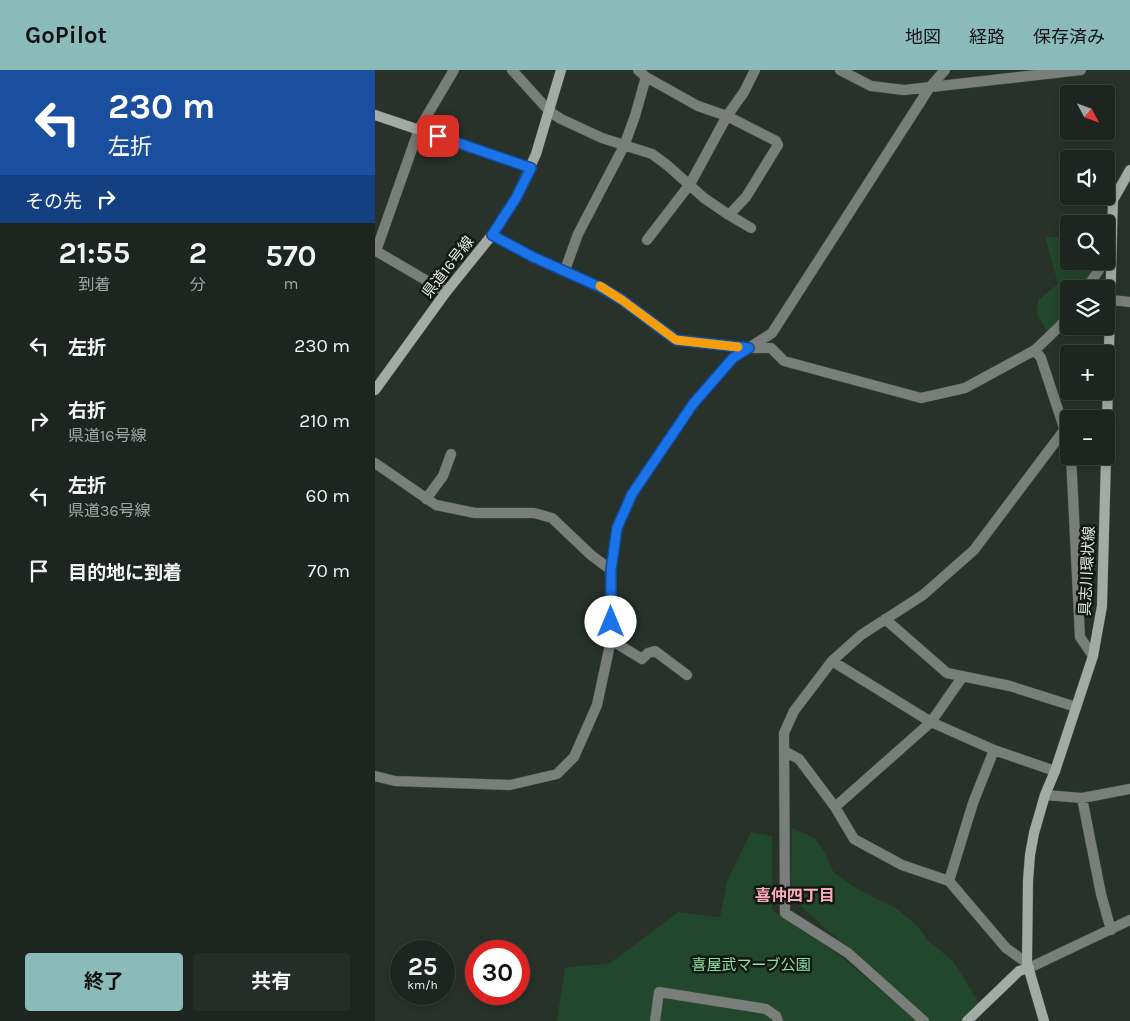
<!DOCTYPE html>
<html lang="ja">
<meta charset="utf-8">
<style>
:root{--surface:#1e2520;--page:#262d29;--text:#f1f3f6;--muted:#a1a5a5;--line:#3c423e;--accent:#8bbbb9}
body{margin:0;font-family:Karla,"Noto Sans JP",sans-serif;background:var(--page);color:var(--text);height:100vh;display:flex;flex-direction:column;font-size:19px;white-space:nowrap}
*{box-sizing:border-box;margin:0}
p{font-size:16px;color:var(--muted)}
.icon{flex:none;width:28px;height:28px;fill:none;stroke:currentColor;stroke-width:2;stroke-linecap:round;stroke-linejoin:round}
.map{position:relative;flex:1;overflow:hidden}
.details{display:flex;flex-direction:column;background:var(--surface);width:375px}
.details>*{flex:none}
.banner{background:#1a4fa0;color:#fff;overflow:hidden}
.needle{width:32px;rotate:131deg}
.tools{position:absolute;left:685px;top:15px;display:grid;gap:10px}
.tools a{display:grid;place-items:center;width:55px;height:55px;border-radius:5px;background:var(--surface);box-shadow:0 2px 8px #0003,0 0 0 1px var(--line);font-size:25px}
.speed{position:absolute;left:15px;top:870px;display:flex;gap:10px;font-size:25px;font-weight:700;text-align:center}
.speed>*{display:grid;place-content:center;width:65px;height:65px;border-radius:50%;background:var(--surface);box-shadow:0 2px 8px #0003,0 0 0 1px var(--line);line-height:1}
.speed small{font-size:12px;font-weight:400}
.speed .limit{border:8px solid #d22;background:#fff;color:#111}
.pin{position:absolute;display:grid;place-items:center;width:42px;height:42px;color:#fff;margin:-21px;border-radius:10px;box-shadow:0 2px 8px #0006}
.me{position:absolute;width:55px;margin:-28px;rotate:0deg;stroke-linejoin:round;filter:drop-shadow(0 0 4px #0008)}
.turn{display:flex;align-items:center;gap:18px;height:105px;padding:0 25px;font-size:22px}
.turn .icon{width:65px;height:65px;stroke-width:2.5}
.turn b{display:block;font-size:35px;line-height:42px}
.then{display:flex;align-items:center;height:48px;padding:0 25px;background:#0003;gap:10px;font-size:19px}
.eta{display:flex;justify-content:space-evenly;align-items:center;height:85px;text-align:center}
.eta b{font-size:30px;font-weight:700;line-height:35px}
.cta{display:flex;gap:10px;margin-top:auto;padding:10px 25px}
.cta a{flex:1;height:58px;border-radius:5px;background:var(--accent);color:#111;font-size:20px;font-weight:700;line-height:58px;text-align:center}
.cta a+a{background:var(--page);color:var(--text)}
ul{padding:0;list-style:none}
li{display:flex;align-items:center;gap:15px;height:75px;padding:0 25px}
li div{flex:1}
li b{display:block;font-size:19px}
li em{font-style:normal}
header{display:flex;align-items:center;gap:30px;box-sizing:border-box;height:70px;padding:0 25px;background:var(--accent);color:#111}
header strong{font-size:24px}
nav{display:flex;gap:28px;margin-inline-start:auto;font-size:18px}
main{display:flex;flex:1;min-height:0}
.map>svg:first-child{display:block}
</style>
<header>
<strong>GoPilot</strong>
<nav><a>地図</a><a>経路</a><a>保存済み</a></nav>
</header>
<main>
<section class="details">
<div class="banner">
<div class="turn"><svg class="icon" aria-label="left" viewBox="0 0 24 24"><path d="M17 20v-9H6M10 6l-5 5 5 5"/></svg><div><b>230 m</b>左折</div></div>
<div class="then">その先<svg class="icon" aria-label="right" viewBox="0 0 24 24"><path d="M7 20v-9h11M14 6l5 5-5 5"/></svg></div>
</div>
<div class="eta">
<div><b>21:55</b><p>到着</p></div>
<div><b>2</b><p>分</p></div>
<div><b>570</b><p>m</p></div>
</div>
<ul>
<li><svg class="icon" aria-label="left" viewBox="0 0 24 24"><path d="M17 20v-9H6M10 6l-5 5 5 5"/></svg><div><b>左折</b></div><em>230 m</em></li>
<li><svg class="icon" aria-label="right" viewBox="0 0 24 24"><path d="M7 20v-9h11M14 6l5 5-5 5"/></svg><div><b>右折</b><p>県道16号線</p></div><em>210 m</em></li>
<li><svg class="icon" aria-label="left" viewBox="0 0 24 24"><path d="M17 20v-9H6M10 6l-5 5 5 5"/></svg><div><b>左折</b><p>県道36号線</p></div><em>60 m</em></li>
<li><svg class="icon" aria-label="arrive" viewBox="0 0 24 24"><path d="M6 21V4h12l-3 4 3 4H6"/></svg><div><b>目的地に到着</b></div><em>70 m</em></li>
</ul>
<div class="cta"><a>終了</a><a>共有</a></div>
</section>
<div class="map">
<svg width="755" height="951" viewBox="0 0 755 951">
<rect width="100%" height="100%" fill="#28312a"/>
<path fill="#21472c" d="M670,167h24v24h36l-19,28h-17v25l-19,22 -13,-22 1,-14 20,-16z
M417,758l23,10 10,15 9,20 25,17 37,18 23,19 8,13 26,21 26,42 -18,18h-33l-79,-72 -58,-51z
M376,762l21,4v74l71,48 74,63h-360l8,-53 45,-5 68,-51 42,5 7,-36z"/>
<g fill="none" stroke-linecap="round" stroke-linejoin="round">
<g stroke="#464e48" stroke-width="11">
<path id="minor" d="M137,0l38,42 11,7 41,19 50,16 15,11 37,33 25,17 22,13
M263,0l8,7 52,29 29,10 49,25 2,4 -32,52 -17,18
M465,0l31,16 33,4 177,-20
M117,165l41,22 69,31 20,12 54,40 72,8h23l13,13 137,37 44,-10 70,-38 26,-25 8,-11
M272,170l43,-56 37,-68 17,-24 11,-22
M190,200l13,-36 46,-88 11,-30 11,-39
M711,219l19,-28
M71,222l-70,-41 43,-122 35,-59
M736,230l19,2
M660,280l6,8 28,85
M696,386l9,181 13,19
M0,393l61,42 39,8h59l18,5 39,37 20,15
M51,429l17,-23 8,-22
M510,549l62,54 63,13 66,21
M236,570l31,19 6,-6 7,-2 32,24
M457,591l99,61 63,28 61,21
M409,681l15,8 36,48 19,32 48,26 47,16 57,67 21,15
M0,706l20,5 115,4 47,-11 17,-17 23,-52 14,-65v-70l6,-42 15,-34 61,-90 40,-46 39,-25 158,-246 15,-17
M670,725l37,3 48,-9
M707,728l19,96 10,36
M460,737l96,-85 32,-46
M574,811l24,-78 21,-53
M654,898l101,-48
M280,951l4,-29 107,17 10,7 2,5
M549,951l-76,-68 -63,-40 -1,-180 10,-22 38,-50 29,-26 62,-40 51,-45 91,-121"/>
</g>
<g stroke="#464e48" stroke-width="11">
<path id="secondary" d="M0,45l156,53
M0,320l71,-98 46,-57 24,-37 20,-44 25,-84
M592,951l52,-50 10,-3
M669,951l-17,-58 1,-82 2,-26 4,-22 11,-38 10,-24 38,-115 9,-50 11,-406 17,-30"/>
</g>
<use href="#minor" stroke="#797e7a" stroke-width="10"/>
<use href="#secondary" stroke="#a4aba5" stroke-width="10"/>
</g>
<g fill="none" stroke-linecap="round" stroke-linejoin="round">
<g stroke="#114b97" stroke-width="12">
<path id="route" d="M63,66l93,32 -15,30 -24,37 41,22 69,31 20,12 54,40 73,8 -16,10 -40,46 -61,90 -15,34 -6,42v52"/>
</g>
<use href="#route" stroke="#1a73e8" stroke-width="9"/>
<path stroke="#f59e0b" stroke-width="9" d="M225,216l22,14 54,40 62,7"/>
</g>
<g text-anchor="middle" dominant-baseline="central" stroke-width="5" stroke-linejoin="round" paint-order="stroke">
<g font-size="15" fill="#e3e9e4" stroke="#141814">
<text transform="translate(73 197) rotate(-52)">県道16号線</text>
<text transform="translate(712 501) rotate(-87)">具志川環状線</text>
</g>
<g font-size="15" fill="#8ce1a3" stroke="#141814">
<text x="376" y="895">喜屋武マーブ公園</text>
</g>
<g font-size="16" font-weight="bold" fill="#fca9bd" stroke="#141814">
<text x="420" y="825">喜仲四丁目</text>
</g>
</g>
</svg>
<div class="tools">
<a><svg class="needle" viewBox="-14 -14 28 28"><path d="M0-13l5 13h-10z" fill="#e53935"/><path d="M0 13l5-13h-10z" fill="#a1a5a5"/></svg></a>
<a><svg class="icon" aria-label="sound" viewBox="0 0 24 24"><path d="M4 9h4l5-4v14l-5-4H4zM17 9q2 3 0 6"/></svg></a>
<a><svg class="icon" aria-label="search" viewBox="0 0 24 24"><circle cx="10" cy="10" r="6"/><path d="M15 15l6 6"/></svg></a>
<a><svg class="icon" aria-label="layers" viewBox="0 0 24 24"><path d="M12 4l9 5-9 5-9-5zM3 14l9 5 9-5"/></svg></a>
<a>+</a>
<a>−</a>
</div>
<div class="speed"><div>25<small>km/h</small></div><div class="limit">30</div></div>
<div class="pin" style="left:63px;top:66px;background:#d93025"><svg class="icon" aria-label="arrive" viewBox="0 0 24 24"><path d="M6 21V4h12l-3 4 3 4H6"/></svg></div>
<svg class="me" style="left:236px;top:552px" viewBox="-20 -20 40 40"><circle r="19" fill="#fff"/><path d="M0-13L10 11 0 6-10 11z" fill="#1a73e8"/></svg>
</div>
</main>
